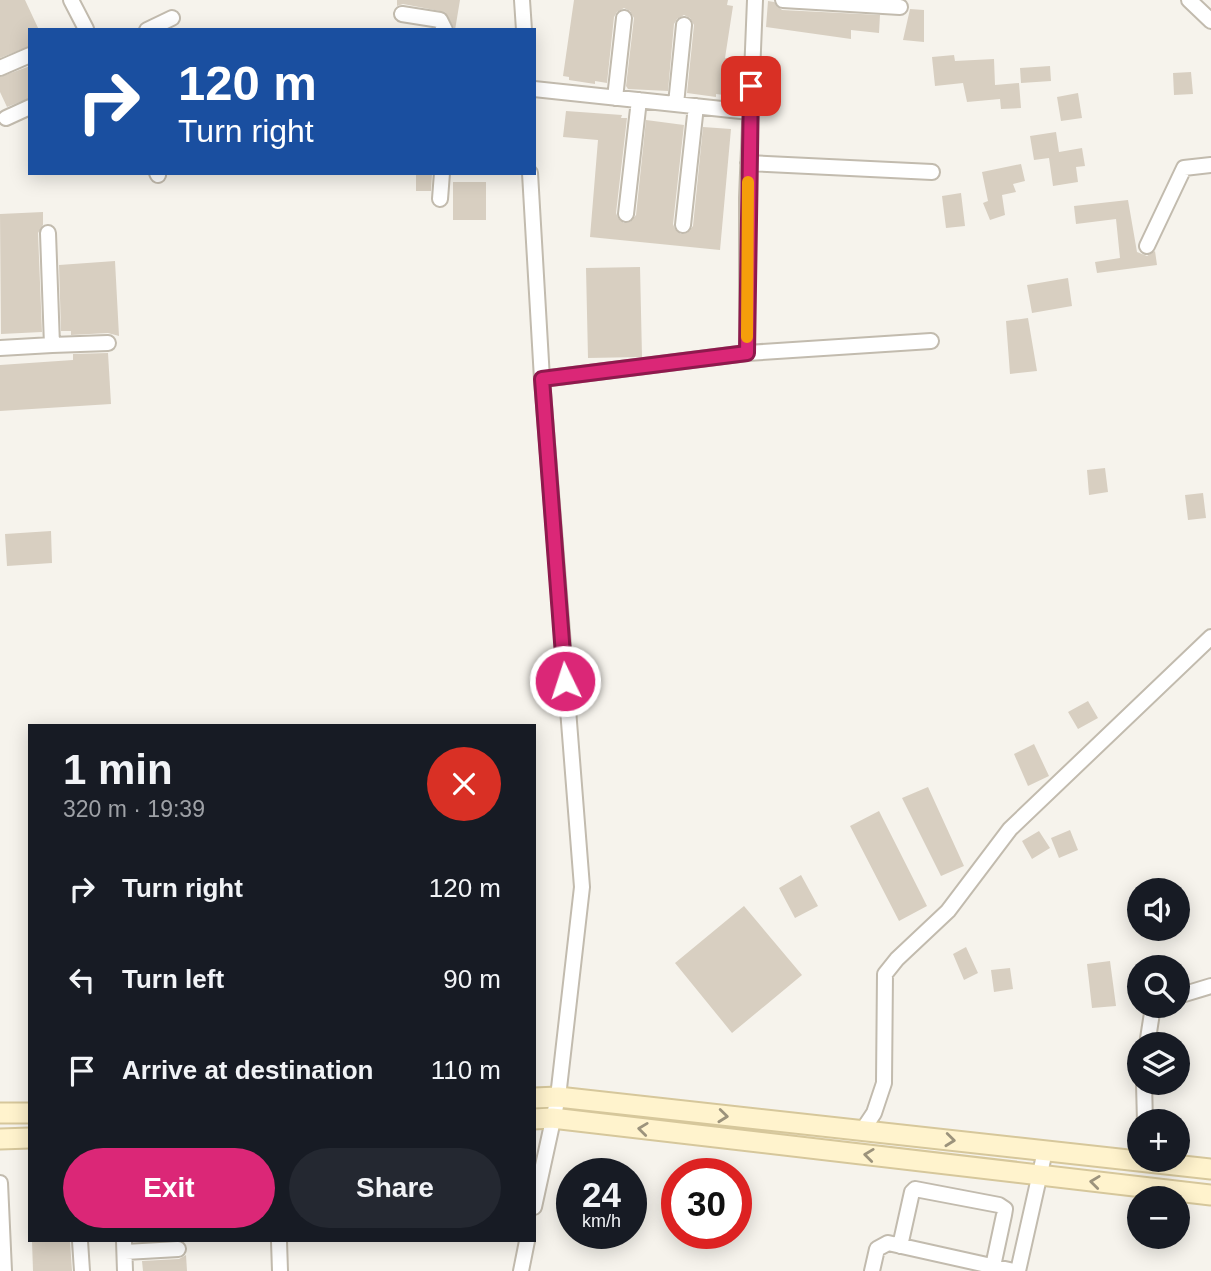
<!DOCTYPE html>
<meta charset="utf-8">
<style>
:root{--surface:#171b24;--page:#242831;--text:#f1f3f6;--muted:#9ea1a6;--accent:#db2777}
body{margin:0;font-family:Arial,sans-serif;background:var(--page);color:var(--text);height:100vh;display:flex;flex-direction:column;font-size:26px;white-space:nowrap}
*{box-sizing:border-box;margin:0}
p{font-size:23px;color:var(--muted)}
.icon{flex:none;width:38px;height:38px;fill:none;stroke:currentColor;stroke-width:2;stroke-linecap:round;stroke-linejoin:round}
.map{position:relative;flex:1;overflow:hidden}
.panel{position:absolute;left:28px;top:724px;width:508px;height:518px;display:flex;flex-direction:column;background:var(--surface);border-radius:0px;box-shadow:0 4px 18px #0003}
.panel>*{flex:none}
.hud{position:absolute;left:28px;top:28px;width:508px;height:147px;border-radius:0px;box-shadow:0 4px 18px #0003;background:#1a4fa0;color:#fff;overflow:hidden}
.fabs{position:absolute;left:1127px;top:878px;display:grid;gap:14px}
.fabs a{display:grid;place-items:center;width:63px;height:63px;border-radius:50%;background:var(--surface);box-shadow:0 4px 18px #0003;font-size:35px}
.speed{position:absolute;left:556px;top:1158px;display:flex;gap:14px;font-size:35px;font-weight:700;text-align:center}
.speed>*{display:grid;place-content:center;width:91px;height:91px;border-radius:50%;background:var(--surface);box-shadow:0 4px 18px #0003;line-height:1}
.speed small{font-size:18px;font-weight:400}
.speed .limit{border:10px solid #d22;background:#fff;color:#111}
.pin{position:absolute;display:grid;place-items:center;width:60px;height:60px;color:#fff;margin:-30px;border-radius:14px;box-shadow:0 4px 10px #0006}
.me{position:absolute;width:77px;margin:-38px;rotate:356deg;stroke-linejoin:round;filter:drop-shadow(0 0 5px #0008)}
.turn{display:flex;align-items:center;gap:24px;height:147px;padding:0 35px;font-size:32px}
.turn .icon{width:91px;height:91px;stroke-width:2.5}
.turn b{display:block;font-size:49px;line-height:60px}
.round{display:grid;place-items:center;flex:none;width:74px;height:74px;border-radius:37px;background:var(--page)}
.head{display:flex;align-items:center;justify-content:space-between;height:119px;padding:0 35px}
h1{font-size:42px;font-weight:600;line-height:52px}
.primary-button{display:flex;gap:14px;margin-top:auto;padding:14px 35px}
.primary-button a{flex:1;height:80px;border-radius:42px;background:var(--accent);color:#fff;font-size:28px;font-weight:600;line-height:80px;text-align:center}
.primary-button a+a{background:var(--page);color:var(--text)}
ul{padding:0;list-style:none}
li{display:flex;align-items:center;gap:21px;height:91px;padding:0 35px}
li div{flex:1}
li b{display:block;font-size:26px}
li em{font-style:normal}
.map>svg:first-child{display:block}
</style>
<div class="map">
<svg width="1211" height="1271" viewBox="0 0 1211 1271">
<rect width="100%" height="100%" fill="#f6f3ec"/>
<path fill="#d8cfc1" d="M0,0h25l14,30h-9v16l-30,12z
M397,0h63l-5,30 -10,-18 -42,-8 -6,2z
M574,0h154l-1,5 6,1 -8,52 3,1 -4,36 -8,-1v3l-29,-4 7,-68 -4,-7 -6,-3 -7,4 -3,5 -6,67 -40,-2 -2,-3 8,-68 -4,-7 -6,-3 -7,4 -3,5 -7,66 -12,-2v3l-26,-4v-3l-6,-1z
M768,1l6,1 8,8 98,5 -1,18 -28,-3v9l-85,-12z
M910,9l14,1v32l-21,-2z
M954,55l1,6 39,-2 1,26 24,-2 2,25 -20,1 -1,-10 -33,3 -4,-19 -28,3 -3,-29z
M30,66v32l-23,9 -7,-15v-15z
M1050,66l1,15 -30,2 -1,-15z
M1191,72l2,22 -19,1 -1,-22z
M1078,93l4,25 -21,3 -4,-24z
M566,111l56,4 -1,3h6l-11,95 2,5 6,5 6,-1 6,-7 10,-95 38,5 -11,99 2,5 6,5 6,-1 6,-7 10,-99 28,2 -11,121 -130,-13 8,-97 -35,-3z
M1056,132l3,20 23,-4 3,18 -9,1 2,15 -25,4 -4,-28 -15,2 -4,-24z
M1021,164l4,17 -12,3 3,8 -14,3 3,20 -15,5 -7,-17 5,-2 -6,-29z
M416,173l16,1 -1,17h-15z
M453,182h33v38h-33z
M961,193l4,33 -19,2 -4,-32z
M1128,200l9,52 10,4 8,-5 2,14 -60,8 -2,-11 25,-4 -4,-39 -40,5 -2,-18z
M43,212v13l-5,8 4,99 -41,2 -1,-120z
M115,261l4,75 -11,-3 -37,2v-4h-10l-2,-66z
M640,267l2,90 -54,1 -2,-90z
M1068,278l4,28 -40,7 -5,-28z
M1028,318l9,53 -27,3 -4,-53z
M108,353l3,51 -111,7v-46l73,-5v-6z
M1105,468l3,24 -19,3 -2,-25z
M1203,493l3,25 -18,2 -3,-25z
M51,531l1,32 -45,3 -2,-32z
M1088,701l10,17 -20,11 -10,-17z
M1034,744l15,32 -21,10 -14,-32z
M928,787l36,79 -23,10 -39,-78z
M879,811l48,95 -28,15 -49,-95z
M1070,830l8,20 -19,8 -8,-20z
M1039,831l11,17 -18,11 -10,-18z
M801,875l17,31 -23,12 -16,-30z
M744,906l58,69 -70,58 -57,-70z
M966,947l12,26 -14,7 -11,-26z
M1110,961l6,45 -24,2 -5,-44z
M1010,968l3,21 -19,3 -3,-22z
M32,1241h38l2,30h-39z
M186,1255l1,16h-44l-1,-10 37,-2z"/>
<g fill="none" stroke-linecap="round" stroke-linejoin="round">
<g stroke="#c2bbae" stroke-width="18">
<path id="street" d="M71,0l15,29 -2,1
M522,0l2,30
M783,0l117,7
M1189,0l22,21
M402,14l38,6 5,10
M147,30l25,-12
M0,68l30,-13
M534,89l216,23
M615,98l9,-80
M676,104l8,-79
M6,118l24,-11
M748,163l184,9
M157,173l1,2
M530,173l12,206 40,508 -24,210 -24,110
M440,199l2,-26
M626,214l13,-114
M683,225l13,-119
M1147,246l37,-78 27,-3
M52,345l56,-2
M0,348l52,-3 -4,-112
M747,353v-155l8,-198
M542,379l205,-26 184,-12
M1178,996l33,-10
M1147,1045l5,-32 6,-7
M1144,1083l1,39
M862,1131l12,-18 10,-30 1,-109 12,-15 51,-48 62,-82 201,-192
M0,1183l4,88
M80,1241l2,30
M124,1241l1,30
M279,1241l1,30
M900,1246l12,-54 3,-3 84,16 6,4 -1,6 -12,56
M125,1252l53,-3
M521,1271l6,-30
M872,1271l5,-22 11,-6 126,28
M1018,1271l27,-120"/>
</g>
<g stroke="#d6c79b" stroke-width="23">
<path id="secondary" d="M534,1098l24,-1 653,72
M0,1113h30
M534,1119l18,-1 659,77
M0,1139l30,-1"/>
</g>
<use href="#street" stroke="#fff" stroke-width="14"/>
<use href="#secondary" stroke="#fff3cd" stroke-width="19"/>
</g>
<defs><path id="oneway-chevron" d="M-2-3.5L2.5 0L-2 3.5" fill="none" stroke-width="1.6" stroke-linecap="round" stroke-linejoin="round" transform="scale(1.75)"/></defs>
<g stroke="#9c937c">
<use href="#oneway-chevron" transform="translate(723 1116) rotate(6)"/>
<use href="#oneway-chevron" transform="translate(643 1129) rotate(-173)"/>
<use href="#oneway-chevron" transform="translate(950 1140) rotate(6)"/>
<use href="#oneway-chevron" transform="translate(869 1155) rotate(-173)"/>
<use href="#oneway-chevron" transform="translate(1095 1182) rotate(-173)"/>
</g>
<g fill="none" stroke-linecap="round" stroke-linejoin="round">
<g stroke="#8e194d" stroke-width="18">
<path id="route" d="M565,681l-23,-302 205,-26 4,-267"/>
</g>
<use href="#route" stroke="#db2777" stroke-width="12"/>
<path stroke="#f59e0b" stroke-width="12" d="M747,337l1,-155"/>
</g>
</svg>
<div class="fabs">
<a><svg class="icon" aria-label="sound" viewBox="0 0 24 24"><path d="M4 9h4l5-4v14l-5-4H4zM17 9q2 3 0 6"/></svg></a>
<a><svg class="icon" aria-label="search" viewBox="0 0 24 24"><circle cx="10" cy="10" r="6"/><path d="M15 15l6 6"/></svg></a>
<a><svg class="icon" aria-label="layers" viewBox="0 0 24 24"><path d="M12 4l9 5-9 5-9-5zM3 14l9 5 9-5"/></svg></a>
<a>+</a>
<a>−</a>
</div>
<div class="speed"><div>24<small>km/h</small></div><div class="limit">30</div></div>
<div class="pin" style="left:751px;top:86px;background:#d93025"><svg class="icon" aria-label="arrive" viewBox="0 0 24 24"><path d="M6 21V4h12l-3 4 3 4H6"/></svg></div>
<svg class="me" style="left:565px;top:681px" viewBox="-20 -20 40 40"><circle r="17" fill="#db2777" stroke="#fff" stroke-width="3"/><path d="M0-11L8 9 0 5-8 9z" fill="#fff"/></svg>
<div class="hud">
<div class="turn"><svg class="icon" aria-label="right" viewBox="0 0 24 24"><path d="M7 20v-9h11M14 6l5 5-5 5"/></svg><div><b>120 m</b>Turn right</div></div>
</div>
<section class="panel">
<div class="head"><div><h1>1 min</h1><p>320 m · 19:39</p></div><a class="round" style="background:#d93025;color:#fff"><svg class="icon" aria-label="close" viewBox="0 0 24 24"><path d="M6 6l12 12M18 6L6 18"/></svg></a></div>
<ul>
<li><svg class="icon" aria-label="right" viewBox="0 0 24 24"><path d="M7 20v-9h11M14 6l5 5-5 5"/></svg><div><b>Turn right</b></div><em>120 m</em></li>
<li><svg class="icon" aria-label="left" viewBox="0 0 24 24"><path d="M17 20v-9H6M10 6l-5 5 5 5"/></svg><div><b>Turn left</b></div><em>90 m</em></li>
<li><svg class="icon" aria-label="arrive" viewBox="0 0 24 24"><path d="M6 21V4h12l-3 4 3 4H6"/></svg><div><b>Arrive at destination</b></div><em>110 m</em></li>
</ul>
<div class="primary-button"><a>Exit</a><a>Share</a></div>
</section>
</div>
